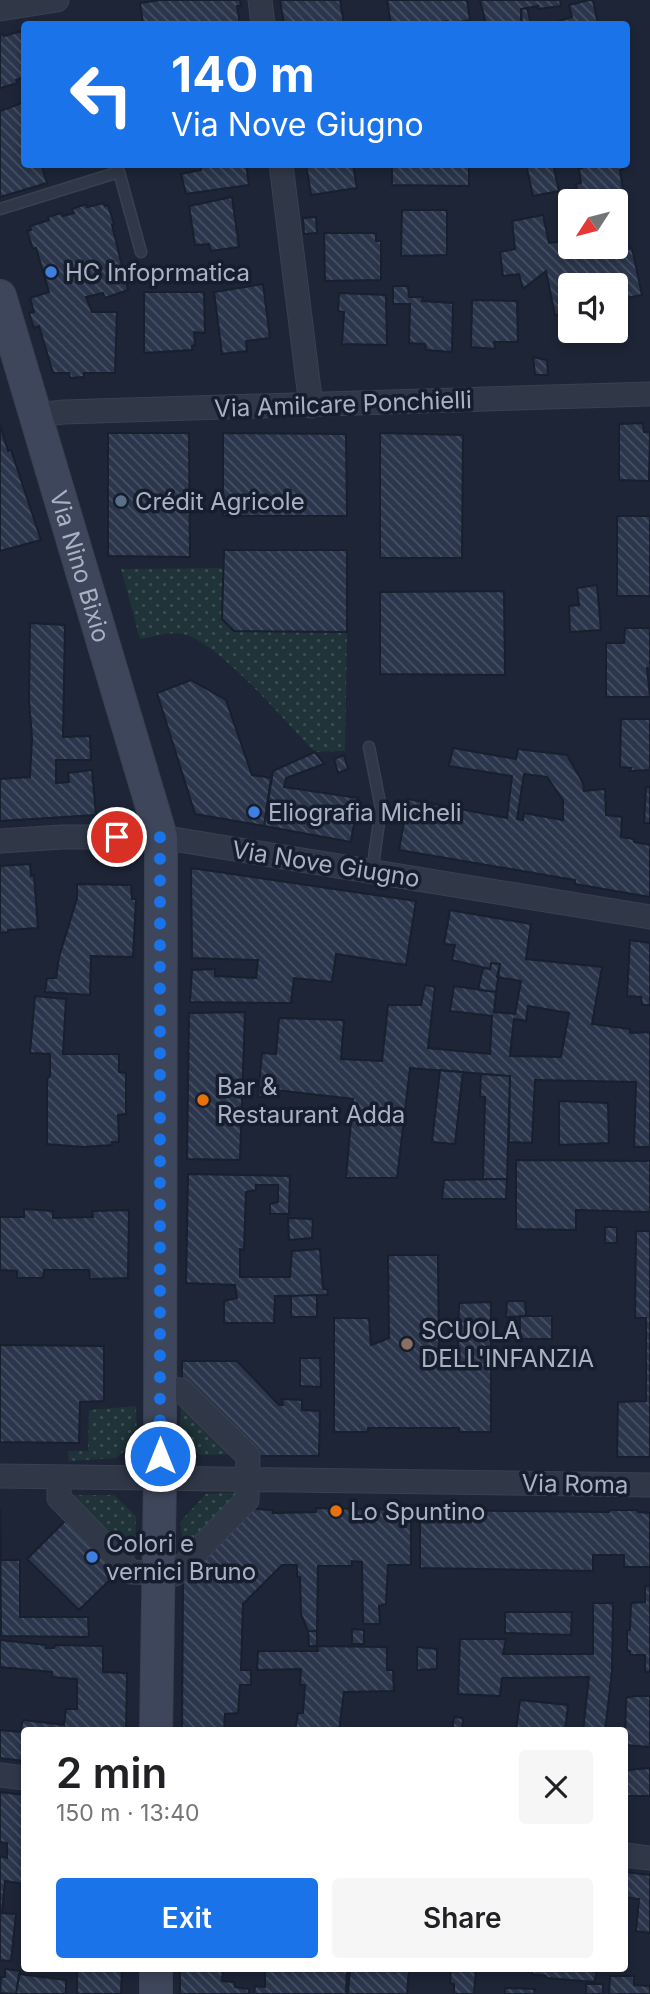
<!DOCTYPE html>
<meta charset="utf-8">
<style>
:root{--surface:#fff;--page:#f6f6f6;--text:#202124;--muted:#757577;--accent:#1a73e8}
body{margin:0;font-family:Inter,sans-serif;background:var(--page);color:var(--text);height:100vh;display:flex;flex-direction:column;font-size:26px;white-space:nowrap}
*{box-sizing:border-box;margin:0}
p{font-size:23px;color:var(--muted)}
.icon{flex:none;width:38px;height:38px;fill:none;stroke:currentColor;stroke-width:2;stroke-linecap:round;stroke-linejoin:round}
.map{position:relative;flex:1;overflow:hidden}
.drawer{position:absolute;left:21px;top:1727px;width:607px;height:245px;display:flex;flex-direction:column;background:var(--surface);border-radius:7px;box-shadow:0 4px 10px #0003}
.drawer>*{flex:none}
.top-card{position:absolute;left:21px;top:21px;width:609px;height:147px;border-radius:7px;box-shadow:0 4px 10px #0003;background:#1a73e8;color:#fff;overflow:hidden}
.needle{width:46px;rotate:234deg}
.tools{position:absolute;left:558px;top:189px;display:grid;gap:14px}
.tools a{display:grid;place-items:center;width:70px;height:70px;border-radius:7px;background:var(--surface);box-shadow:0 4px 10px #0003;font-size:35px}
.pin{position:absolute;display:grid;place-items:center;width:60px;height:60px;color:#fff;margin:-30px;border:4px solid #fff;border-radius:50%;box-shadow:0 2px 7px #0007}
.me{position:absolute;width:77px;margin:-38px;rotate:0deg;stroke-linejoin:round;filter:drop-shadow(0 0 5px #0008)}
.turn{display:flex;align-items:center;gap:24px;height:147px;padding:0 35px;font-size:32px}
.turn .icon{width:91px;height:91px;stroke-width:2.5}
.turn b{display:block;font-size:49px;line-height:60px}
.round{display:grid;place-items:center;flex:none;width:74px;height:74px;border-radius:7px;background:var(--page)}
.headline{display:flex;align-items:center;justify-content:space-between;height:119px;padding:0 35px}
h1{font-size:42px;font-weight:600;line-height:52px}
.primary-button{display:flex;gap:14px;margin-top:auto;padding:14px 35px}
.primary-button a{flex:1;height:80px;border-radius:7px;background:var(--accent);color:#fff;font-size:28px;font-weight:600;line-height:80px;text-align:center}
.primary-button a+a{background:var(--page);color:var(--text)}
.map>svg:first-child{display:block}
</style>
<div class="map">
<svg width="650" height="1994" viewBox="0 0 650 1994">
<defs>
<pattern id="grass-dots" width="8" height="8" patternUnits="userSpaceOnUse" patternTransform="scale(1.75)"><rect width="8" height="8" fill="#1f3338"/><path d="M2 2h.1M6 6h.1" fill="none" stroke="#3d4e53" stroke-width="1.8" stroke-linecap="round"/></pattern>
<pattern id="building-back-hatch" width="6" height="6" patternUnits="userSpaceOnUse" patternTransform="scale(1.75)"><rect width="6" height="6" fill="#2b364c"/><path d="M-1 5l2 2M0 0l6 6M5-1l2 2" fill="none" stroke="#475164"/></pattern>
</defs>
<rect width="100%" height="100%" fill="#1d2537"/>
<path fill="url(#grass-dots)" d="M223,568l-1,51 12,12 113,1 -2,119 -30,1c-29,-29 -95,-109 -132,-118 -12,-3 -31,3 -43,5l-19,-70z
M182,1395l60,59 -43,1 -20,-21z
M136,1406l1,34 -21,18 -47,3 -1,-10h20l1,-41z
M243,1492l-58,64 -5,-34 26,-28z
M69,1495h45l22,21 -1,45z"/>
<path fill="url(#building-back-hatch)" stroke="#181f2e" stroke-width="2" fill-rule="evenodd" d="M160,0h80l1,6h-4l3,18h-97l-3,-21z
M280,0h60l4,24h-60z
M387,0h80l3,20 -22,4 -1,-3 -25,3h-31z
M480,0h80l1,6 -23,3v-3l-17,3 1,13 -36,2z
M589,0h4l5,24h-46v-1l20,-6 -3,-12z
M527,8l4,16h-10v-15z
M21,31l3,10v36l-8,3 2,3 -18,5v-53l3,-1 1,2z
M22,103l2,7v54h17l6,19 -47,14v-86z
M201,164h45l3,21 -63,9 -5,-20 20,-4z
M306,164h47l4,24 -46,7z
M392,164h77v22l-77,-1z
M526,164h27l6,27 -26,5z
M581,164h43l1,4 -5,2 5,34 -9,2v-5h-37l-3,-17 5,-1 -2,-14 3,-1z
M232,197l7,50 -28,4 -2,-7 -14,1 -6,-39z
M104,203l1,3 3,-1 6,19 -2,1 16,65 -23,8 -2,-5 -17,4 6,15h25l-2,61h-31v4l-14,1 -1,-5h-16l-14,-47 -5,2 -5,-15 5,-1 -4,-14 19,-6 -13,-44 -3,1 -6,-18 4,-1 -1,-4 19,-6 -1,-3 13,-4 2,3 11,-3 -2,-4 14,-5 1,3z
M402,210h45v45l-46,1z
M543,215l6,28 17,-2 3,13 35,-7h12v-3l9,-1 2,6 5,-1 10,47 -26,5v-15h-46v27l-15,3 -9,-44 -23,18 -4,-15 -16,2 -3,-24 15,-3 -3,-28z
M316,217l1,16 -13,1 -1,-16z
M324,233h52v8h5v39l-56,1z
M263,284l7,54 -24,3 1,10 -25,3 -8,-62z
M393,286h15l1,11h14l-1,4 31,2 -1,49 -26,-2 -1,-6 -16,-1 1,-39h-17z
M144,292h60l1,41 -11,-1 1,13 -3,1v4l-48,3z
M339,293l47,2 1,50 -45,-1 2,-32 -6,-1z
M472,300l45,1 1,41h-24l1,7 -24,-2z
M533,357l14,3 1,15h-13z
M643,423l1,9h6l-1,49 -30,-1v-56z
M0,425l8,26 3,-1 30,90 -41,11z
M108,433h81l1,124 -82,-1z
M223,433l123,1 1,82h-124z
M380,433l83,2 -1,123h-82z
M617,516h33v80h-33z
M224,550h123v82l-113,-1 -12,-12z
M597,585l4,45 -31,2 -1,-26 10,-1 -2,-17z
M504,591l1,84 -125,-1v-82z
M30,623l35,2 -2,112 27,-1 1,24h-35v23l13,-1 -1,-9 24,-3 4,45 -96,6v-42l30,-2 2,-39 -3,-38z
M625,628h25v41l-3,-1 3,29h-44v-54h18z
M191,680l35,20 26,75 19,3 -7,48 -69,-12 -38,-121z
M621,719h29v51l-20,1 1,-3 -11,-1z
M453,748l63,11 2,-10 49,6 16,28 1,8 21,-2 1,26 16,2 -1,20 13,2v3l16,3v52l-75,-13v-4l-176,-30 9,-51 99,19 5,-42 -63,-10zM524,774l23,3 16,23v20l-39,-7 -1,7 -6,-1z
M315,752l9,12 -38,14 -2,9 74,11 -7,44 -87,-16 9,-55z
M344,755l4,14 -10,4 -4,-14z
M646,787h4v36h-6z
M30,864l1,12 3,-1 4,53 -30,2v2l-8,1v-67z
M191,868l225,33 -10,64 -70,-11 -4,28 -38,-4 -3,25 -101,-1 2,-32 23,-1v7l41,2 2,-18 -66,-2z
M77,884l54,1 1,14h4l-3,58 -42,-1 -1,39 -45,-3 2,-14h9l3,-21 18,-59z
M450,910l81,14 -5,35 76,8 -10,57 38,5v4l20,-1v115h-16l2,-65 -101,-2 -3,63 -23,-1 1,-66 -100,-8 -13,110h-51l7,-79 -77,-9 -1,7h-17l4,-44 14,1 3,-36 65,2 -3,39 41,2 6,-56h33l4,-20 10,2 -7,61 62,6 2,-38 -42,-5 4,-25 42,6 -2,20 21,2 6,-33 -24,-4 3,-13 -9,-1 -1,6 -38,-9 3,-15 -11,-1zM528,1006l41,7 -8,44 -51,-1 4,-37 12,2z
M630,940l20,3v62h-8l-1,-8 -14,-1z
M491,963l9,1 -4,28 -18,-2 5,-22 7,1z
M35,996l31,3 -3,55h56v18l7,1v41l-8,1 1,27h-7v3l-29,2 -36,-3v-65l3,-3v-22l-20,-1z
M245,1012l-5,148 -53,-1 2,-146z
M440,1070l23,2 -8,72 -23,-2z
M481,1074l29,2 -3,103h-24l2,-82h-5z
M559,1101l49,2 1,40 -50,2z
M516,1160l134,1v51l-74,-2v20l-60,-1z
M188,1174l102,2 -1,38h-19v-10l8,-2v-17h-22v5l-10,2 -2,58 -4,-1v28h50l2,-26 28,-2 3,40 5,1 -1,5 -52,1 -1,27h-50v-22l13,-3 -2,-13 -49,-2z
M507,1179l-1,20h-64l2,-19z
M24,1209l29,2v7l40,-1 -1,-6 37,-1 -1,68 -38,1 -1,-9h-45l-1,8h-26v-7l-17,-1v-53h24z
M288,1218l25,1 -1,19 -23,2z
M605,1227h12v16h-12z
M636,1231h14v226h-33l1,-55 28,-1v-83h-11z
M388,1255h50l1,104h9v-11h10l1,-45 32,-1v130h-32v-4h-91v4h-34v-114h35l2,27 18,-7z
M317,1295v22h-26v-21z
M507,1301h18l1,15 -20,1z
M520,1316h32v23h-32z
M0,1345l104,1v55l-24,1 -1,41 -79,-1z
M300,1358h20l1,29 -21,-1z
M182,1361h55l42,44h4l-1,-6 20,1v10l18,1 -1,45h-66l-71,-70z
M316,1508l95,2v55h-23l-2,39 -7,2 1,18h-17l-1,-62 -10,-1v5h-34l-1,65h-9l-7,-17 -1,-37h-3v-12h-15l-39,39 -2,66h10v15h-11l-2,28 -13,1 -1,17h-42l1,-153 71,-69 18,1 1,3 43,-1z
M0,1509l1,51h19v57h68l1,20 -88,-1z
M420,1510l189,2 1,-2h27l1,2 12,1v72v-18h-26v-12h-31v16l-173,-3z
M66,1520l52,52 -39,38 -52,-51z
M645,1586h5v86h-5v-17h-15v-4h-3v-21h3l1,-27 14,-1z
M593,1603h20l-1,68 -7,60h-22l6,-54 -87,1 -2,18 -42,-2 2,-55h46l-3,15h90z
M505,1612h67l-1,23 -66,-2z
M352,1629l12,1v14h-12z
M308,1631h9v15h-8z
M0,1640l46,5v3h8l1,-3 48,1v26l24,1 -1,58h-102v30l-24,-3v-28l20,2 3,-12 41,5 2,-16h11v-30l-25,-2v-5l-52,-5z
M317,1646l70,1v23h6l1,21 -50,1 -5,39 -44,-1 3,-17h5l2,-28h-5l1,-16 -44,1 1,-19h60z
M417,1647l20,2v20l-20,1z
M634,1696h16v51l-25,-2 1,-47z
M520,1700l48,5 -3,26h-49z
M454,1717l9,1 -1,13h-10z
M650,1768v28h-25v2v-25h2l1,-3z
M0,1792l24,3v89l-19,-3 -3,32 14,1 -5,47 -11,-1v-104l7,2v-15l-7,-1z
M625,1872l25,3v58l-14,-2 3,-32 -14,-2z
M5,1969l15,2 -4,23 -16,-1 1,-16h4z
M77,1969h45l-1,25h-44z
M180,1969h43l-1,12 12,1 1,5 14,2v5h-69z
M265,1969h82l-1,25h-92l1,-8 10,1z
M350,1969l39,2v-2h20l-2,25h-59z
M451,1969h25l-2,25h-20v-10l-4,-1z
M532,1969h46l19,3 -3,10 -47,-4 -1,-2 -14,-2z
M19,1974l47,6v14h-50z
M610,1976h24v9l16,1v8h-41z
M586,1984h17v10h-17z
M505,1988l30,1 -1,5h-29z"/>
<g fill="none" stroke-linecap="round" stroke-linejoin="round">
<g stroke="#394151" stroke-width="13">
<path id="lane" d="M0,209l119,-37 22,80
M369,747l12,61 -9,64"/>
</g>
<g stroke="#394151" stroke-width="25">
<path id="street" d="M260,0l3,24
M0,9l57,-9
M281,164l30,242
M36,415l28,-3 586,-18
M0,841l62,-4h99l489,80
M0,1476l650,9
M59,1477v21l72,74 44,2 72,-74 1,-44 -67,-66 -21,-1
M0,1775l24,3
M625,1855l25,3"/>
</g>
<g stroke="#394151" stroke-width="34">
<g id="secondary">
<path id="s1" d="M0,296l161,541 -1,641 -4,253"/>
<path d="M156,1969v25"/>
</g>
</g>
<use href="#lane" stroke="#303747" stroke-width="10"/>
<use href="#street" stroke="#303747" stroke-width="23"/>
<use href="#secondary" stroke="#3e465b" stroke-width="32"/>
</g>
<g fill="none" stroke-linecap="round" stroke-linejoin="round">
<path stroke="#1a73e8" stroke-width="12" stroke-dasharray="0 21.6" d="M117,837h43v619"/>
</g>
<g fill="#3f7fe0" stroke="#161d2c" stroke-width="2.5">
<circle cx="51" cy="272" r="7"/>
<circle cx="254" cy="812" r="7"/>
<circle cx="92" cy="1557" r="7"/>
</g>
<circle fill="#5c6f8a" stroke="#161d2c" stroke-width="2.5" cx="121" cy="501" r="7"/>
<g fill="#e8710a" stroke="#161d2c" stroke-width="2.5">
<circle cx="203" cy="1100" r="7"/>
<circle cx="336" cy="1511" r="7"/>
</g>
<circle fill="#8d6e63" stroke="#161d2c" stroke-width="2.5" cx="407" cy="1344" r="7"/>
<g text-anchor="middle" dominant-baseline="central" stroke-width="7" stroke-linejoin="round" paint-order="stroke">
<g font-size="24" fill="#a9b1c5" stroke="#161d2c" text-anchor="start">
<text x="65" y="272">HC Infoprmatica</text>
<text x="135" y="501">Crédit Agricole</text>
<text x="268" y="812">Eliografia Micheli</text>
<text x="217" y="1086">Bar &amp;<tspan x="217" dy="28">Restaurant Adda</tspan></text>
<text x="421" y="1330">SCUOLA<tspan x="421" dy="28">DELL'INFANZIA</tspan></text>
<text x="350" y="1511">Lo Spuntino</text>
<text x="106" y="1543">Colori e<tspan x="106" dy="28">vernici Bruno</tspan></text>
</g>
<g font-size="24" fill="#a9b1c5" stroke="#161d2c">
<text transform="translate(343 404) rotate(-2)">Via Amilcare Ponchielli</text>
<text stroke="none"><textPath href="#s1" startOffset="282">Via Nino Bixio</textPath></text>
<text transform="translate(326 864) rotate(9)">Via Nove Giugno</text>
<text transform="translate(575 1484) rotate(1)">Via Roma</text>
</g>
</g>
</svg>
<div class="tools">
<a><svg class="needle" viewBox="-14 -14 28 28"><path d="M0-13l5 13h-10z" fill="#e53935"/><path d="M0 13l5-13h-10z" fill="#757577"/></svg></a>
<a><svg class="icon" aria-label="sound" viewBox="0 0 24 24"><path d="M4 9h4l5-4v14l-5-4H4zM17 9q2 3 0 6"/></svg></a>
</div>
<div class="pin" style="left:117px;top:837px;background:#d93025"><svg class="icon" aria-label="arrive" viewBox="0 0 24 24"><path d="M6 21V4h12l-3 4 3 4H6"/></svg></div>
<svg class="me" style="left:160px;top:1456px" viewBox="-20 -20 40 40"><circle r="17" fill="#1a73e8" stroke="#fff" stroke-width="3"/><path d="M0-11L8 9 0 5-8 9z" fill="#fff"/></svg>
<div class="top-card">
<div class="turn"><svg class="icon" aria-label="left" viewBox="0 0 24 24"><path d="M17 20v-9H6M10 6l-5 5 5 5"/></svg><div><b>140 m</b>Via Nove Giugno</div></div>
</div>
<section class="drawer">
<div class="headline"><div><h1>2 min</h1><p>150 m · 13:40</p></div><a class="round"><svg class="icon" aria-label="close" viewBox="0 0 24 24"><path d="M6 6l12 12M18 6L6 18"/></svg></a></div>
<div class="primary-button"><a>Exit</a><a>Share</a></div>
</section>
</div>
